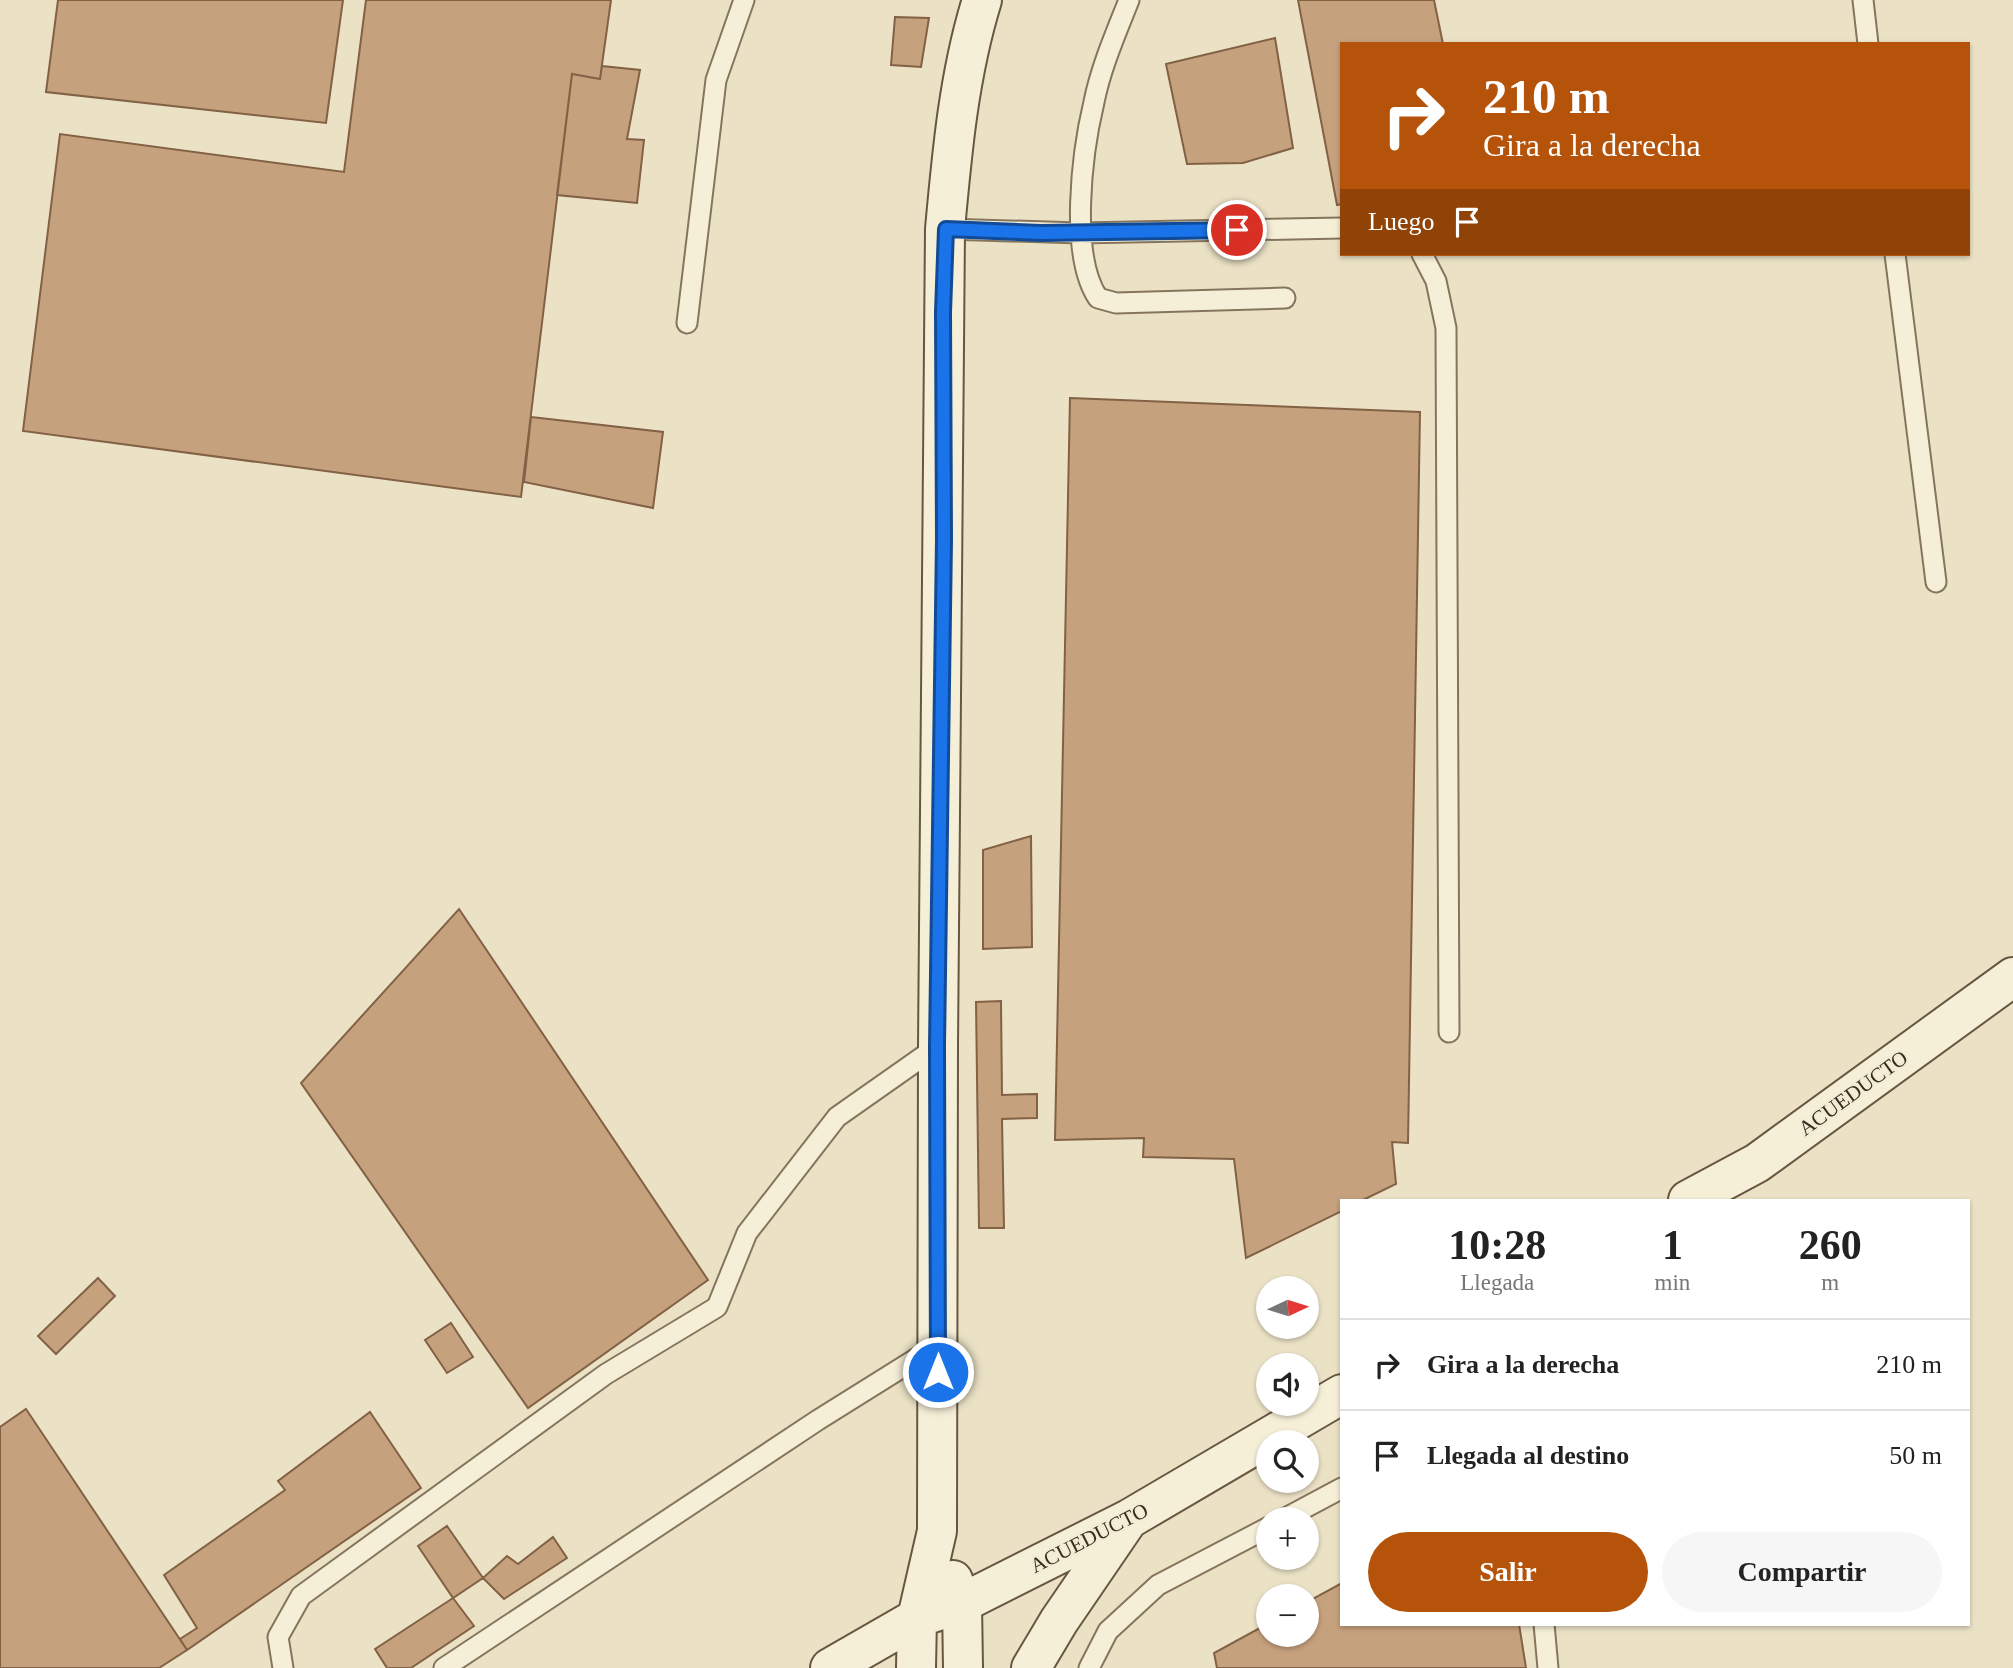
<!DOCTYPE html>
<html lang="es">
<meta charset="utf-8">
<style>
:root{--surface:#fff;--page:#f6f6f6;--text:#222;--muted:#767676;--line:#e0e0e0;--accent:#b45309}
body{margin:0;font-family:Georgia,serif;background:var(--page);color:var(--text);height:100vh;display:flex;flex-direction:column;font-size:26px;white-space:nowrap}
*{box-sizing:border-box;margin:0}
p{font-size:23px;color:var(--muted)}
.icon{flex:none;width:38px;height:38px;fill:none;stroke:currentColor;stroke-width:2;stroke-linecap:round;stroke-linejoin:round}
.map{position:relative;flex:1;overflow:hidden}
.details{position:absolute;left:1340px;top:1199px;width:630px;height:427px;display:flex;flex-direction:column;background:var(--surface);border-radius:0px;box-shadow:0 2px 5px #0004}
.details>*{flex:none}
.top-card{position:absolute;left:1340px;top:42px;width:630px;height:214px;border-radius:0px;box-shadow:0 2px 5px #0004;background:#b45309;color:#fff;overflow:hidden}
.needle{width:46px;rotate:86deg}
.fabs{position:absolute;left:1256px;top:1276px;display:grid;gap:14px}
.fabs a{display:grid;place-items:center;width:63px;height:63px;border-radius:50%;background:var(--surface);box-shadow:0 2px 5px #0004;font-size:35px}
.pin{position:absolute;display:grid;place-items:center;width:60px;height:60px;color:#fff;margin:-30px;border:4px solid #fff;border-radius:50%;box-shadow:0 2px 7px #0007}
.me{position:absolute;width:77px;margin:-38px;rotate:0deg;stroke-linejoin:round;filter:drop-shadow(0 0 5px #0008)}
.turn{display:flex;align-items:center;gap:24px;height:147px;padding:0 28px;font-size:32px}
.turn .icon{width:91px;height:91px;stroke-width:2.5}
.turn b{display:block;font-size:49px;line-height:60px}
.then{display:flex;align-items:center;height:66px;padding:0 28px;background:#0003;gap:14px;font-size:26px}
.eta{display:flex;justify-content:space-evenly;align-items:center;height:119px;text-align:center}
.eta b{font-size:42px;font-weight:600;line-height:49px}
.primary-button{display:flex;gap:14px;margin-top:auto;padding:14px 28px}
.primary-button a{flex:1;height:80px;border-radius:42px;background:var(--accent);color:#fff;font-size:28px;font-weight:600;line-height:80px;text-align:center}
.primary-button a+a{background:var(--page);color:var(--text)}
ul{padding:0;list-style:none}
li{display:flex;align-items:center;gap:21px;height:91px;padding:0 28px;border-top:2px solid var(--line)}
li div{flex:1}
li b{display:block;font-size:26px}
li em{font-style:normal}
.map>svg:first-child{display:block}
</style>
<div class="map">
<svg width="2013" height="1668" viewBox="0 0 2013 1668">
<rect width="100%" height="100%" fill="#ebe2c6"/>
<path fill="#c6a17e" stroke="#826144" stroke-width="2" d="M58,0h285l-17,123 -280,-31z
M366,0h245l-11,79 -28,-5 -51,423 -498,-66 37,-297 284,38z
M1298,0h136l9,44h-101v160l-5,1z
M895,17l34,1 -8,49 -30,-2z
M1275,38l18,110 -50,15 -56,1 -21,-100z
M602,66l38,4 -13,69 17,1 -7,63 -80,-8 15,-121 28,5z
M1070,398l350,14 -12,731 -16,-1 4,42 -33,16h-21v11l-96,47 -12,-99 -91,-2 1,-19 -89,2z
M531,417l132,15 -10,76 -129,-26z
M1031,836l1,111 -49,2v-99z
M459,909l249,371 -180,128 -227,-325z
M1001,1001l1,94 35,-1v24l-35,1 2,109h-25l-3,-226z
M98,1278l17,18 -59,58 -18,-18z
M451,1323l22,34 -26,16 -22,-33z
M26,1409l161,241 -28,18h-159v-241z
M370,1412l51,76 -234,162 -7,-11 17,-11 -33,-53 121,-85 -7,-9z
M447,1526l36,52 -30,20 -35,-52z
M553,1537l14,21 -63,41 -21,-21 24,-22 11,8z
M1342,1583v41h177l7,44h-309l-3,-15 55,-30v11h38v-32z
M453,1598l21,28 -63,42h-24l-12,-19z"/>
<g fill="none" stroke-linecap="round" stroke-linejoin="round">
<g stroke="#85755d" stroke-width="23">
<path id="service" d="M1129,0c-13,33 -28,67 -35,102 -12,50 -25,153 4,196l18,5 169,-5
M1863,0l5,44
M945,229l135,4 262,-5
M1422,254l14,27 10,47 3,704
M1895,254l41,328
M687,323l29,-243 28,-80
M1284,1519l58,-31
M1544,1624l4,44
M283,1668l-5,-31 23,-41 305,-222 111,-67 30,-74 90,-116 101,-71
M444,1668l374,-248 120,-75
M1089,1668l19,-37 50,-46 111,-58"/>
</g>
<g stroke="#675640" stroke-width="42">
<path id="secondary" d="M1688,1200l69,-37 256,-186
M953,1580l9,23 1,65
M830,1668l87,-50 45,-15 167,-84 213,-125
M916,1668l1,-50 20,-87 1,-485 7,-817c7,-77 14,-155 37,-229
M1031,1668l28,-47 69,-101"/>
</g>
<use href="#service" stroke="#f6efd8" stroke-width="19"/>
<use href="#secondary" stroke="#f6efd8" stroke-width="38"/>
</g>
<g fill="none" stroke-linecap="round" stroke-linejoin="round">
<g stroke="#114b97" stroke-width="18">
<path id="route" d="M938,1372l-1,-326 7,-507 -1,-227 3,-83 95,4 196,-3"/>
</g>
<use href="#route" stroke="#1a73e8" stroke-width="12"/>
</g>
<g text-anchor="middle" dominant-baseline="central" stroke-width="5" stroke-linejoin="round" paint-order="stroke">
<g font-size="21" fill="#362c1f" stroke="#f3ecd5">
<text transform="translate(1853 1093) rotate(-36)">ACUEDUCTO</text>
<text transform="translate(1089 1538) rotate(-27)">ACUEDUCTO</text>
</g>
</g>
</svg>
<div class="fabs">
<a><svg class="needle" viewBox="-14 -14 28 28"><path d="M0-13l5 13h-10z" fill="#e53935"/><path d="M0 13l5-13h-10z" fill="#767676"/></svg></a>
<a><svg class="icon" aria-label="sound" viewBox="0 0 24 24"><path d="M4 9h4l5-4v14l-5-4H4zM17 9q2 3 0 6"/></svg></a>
<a><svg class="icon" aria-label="search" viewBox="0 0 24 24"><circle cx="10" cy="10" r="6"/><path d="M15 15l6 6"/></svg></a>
<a>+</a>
<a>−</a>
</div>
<div class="pin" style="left:1237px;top:230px;background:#d93025"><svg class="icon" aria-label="arrive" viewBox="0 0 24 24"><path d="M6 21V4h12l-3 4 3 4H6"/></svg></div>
<svg class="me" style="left:938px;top:1372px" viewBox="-20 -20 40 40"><circle r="17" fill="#1a73e8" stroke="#fff" stroke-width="3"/><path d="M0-11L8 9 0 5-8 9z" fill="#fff"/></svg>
<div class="top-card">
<div class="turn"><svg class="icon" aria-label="right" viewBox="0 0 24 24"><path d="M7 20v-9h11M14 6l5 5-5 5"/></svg><div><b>210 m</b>Gira a la derecha</div></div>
<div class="then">Luego<svg class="icon" aria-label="arrive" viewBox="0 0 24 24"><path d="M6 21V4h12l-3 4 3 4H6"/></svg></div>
</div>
<section class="details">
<div class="eta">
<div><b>10:28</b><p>Llegada</p></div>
<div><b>1</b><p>min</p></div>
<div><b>260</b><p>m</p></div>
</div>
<ul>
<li><svg class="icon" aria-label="right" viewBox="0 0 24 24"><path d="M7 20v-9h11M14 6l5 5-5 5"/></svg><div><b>Gira a la derecha</b></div><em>210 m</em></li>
<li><svg class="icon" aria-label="arrive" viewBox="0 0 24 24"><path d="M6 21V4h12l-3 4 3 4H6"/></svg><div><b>Llegada al destino</b></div><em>50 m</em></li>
</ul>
<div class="primary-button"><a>Salir</a><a>Compartir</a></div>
</section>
</div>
